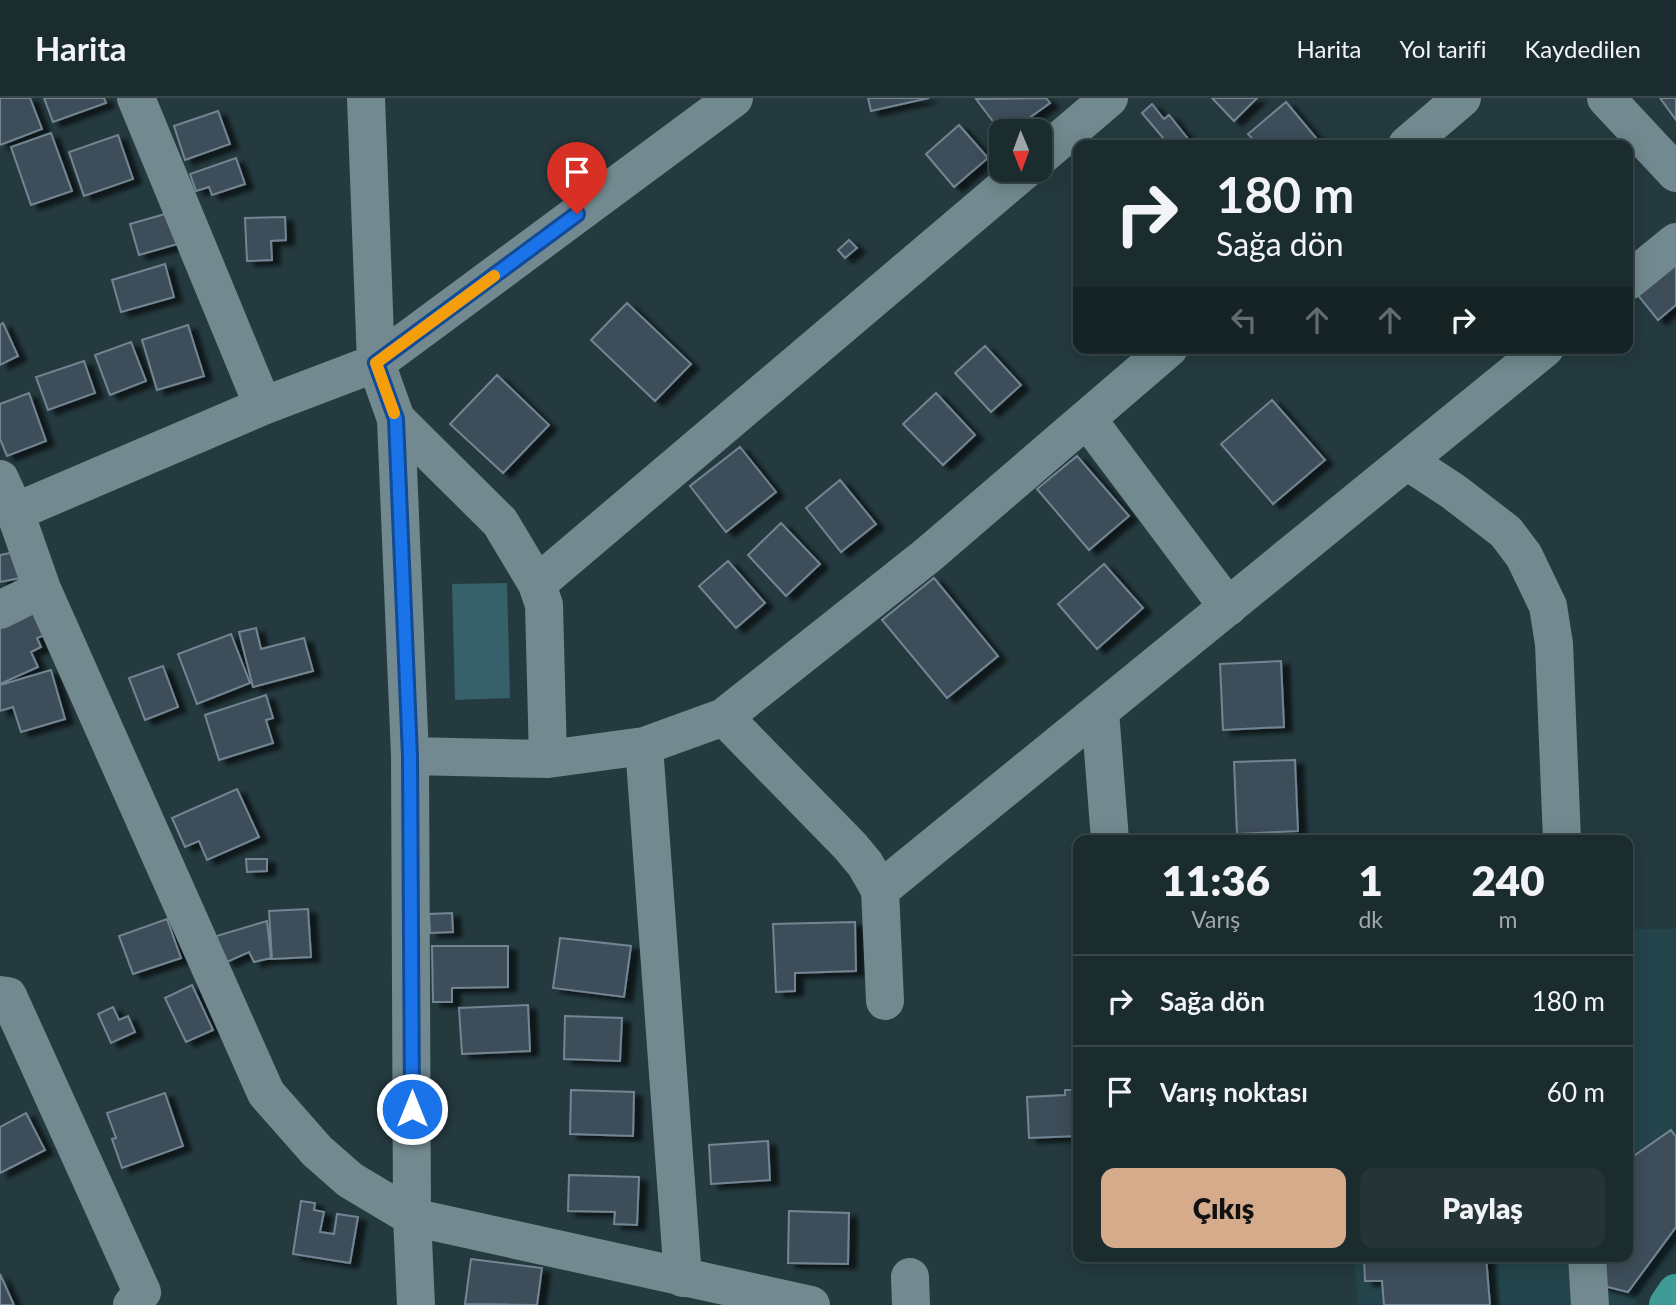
<!DOCTYPE html>
<html lang="tr">
<meta charset="utf-8">
<style>
:root{--surface:#1b2c2f;--page:#243437;--text:#f1f3f6;--muted:#a0a7aa;--line:#39484b;--accent:#d6ab8b}
body{margin:0;font-family:Lato,sans-serif;background:var(--page);color:var(--text);height:100vh;display:flex;flex-direction:column;font-size:26px;white-space:nowrap}
*{box-sizing:border-box;margin:0}
p{font-size:23px;color:var(--muted)}
.icon{flex:none;width:38px;height:38px;fill:none;stroke:currentColor;stroke-width:2;stroke-linecap:round;stroke-linejoin:round}
.map{position:relative;flex:1;overflow:hidden}
.sheet{position:absolute;left:1073px;top:737px;width:560px;height:427px;display:flex;flex-direction:column;background:var(--surface);border-radius:14px;box-shadow:0 4px 18px #0003,0 0 0 2px var(--line)}
.sheet>*{flex:none}
.guide{position:absolute;left:1073px;top:42px;width:560px;height:214px;border-radius:14px;box-shadow:0 4px 18px #0003,0 0 0 2px var(--line);background:#1b2c2f;color:var(--text);overflow:hidden}
.needle{width:46px;rotate:179deg}
.tools{position:absolute;left:989px;top:21px;display:grid;gap:14px}
.tools a{display:grid;place-items:center;width:63px;height:63px;border-radius:14px;background:var(--surface);box-shadow:0 4px 18px #0003,0 0 0 2px var(--line);font-size:35px}
.pin{position:absolute;display:grid;place-items:center;width:60px;height:60px;color:#fff;margin:-72px -30px;border-radius:50% 50% 50% 0;rotate:-45deg;box-shadow:0 0 7px #0007}
.pin .icon{rotate:45deg}
.me{position:absolute;width:77px;margin:-38px;rotate:0deg;stroke-linejoin:round;filter:drop-shadow(0 0 5px #0008)}
.turn{display:flex;align-items:center;gap:24px;height:147px;padding:0 28px;font-size:32px}
.turn .icon{width:91px;height:91px;stroke-width:2.5}
.turn b{display:block;font-size:49px;line-height:60px}
.lanes{display:flex;align-items:center;height:66px;padding:0 28px;background:#0003;justify-content:center;gap:35px;direction:ltr}
.lanes .off{opacity:.35}
.eta{display:flex;justify-content:space-evenly;align-items:center;height:119px;text-align:center}
.eta b{font-size:42px;font-weight:800;line-height:49px}
.button{display:flex;gap:14px;margin-top:auto;padding:14px 28px}
.button a{flex:1;height:80px;border-radius:14px;background:var(--accent);color:#111;font-size:28px;font-weight:800;line-height:80px;text-align:center}
.button a+a{background:var(--page);color:var(--text)}
ul{padding:0;list-style:none}
li{display:flex;align-items:center;gap:21px;height:91px;padding:0 28px;border-top:2px solid var(--line)}
li div{flex:1}
li b{display:block;font-size:26px}
li em{font-style:normal}
header{display:flex;align-items:center;gap:42px;box-sizing:border-box;height:98px;padding:0 35px;background:var(--surface);border-bottom:2px solid var(--line)}
header strong{font-size:33px}
nav{display:flex;gap:38px;margin-inline-start:auto;font-size:24px}
.map>svg:first-child{display:block}
</style>
<header>
<strong>Harita</strong>
<nav><a>Harita</a><a>Yol tarifi</a><a>Kaydedilen</a></nav>
</header>
<div class="map">
<svg width="1676" height="1207" viewBox="0 0 1676 1207">
<defs>
<filter id="shadow"><feDropShadow dx="8" dy="4.5" stdDeviation="2" flood-color="#0009"/></filter>
</defs>
<rect width="100%" height="100%" fill="#243a3f"/>
<path fill="#24444b" d="M1628,831h48v318l-42,58h-276l-4,-48 274,-1z"/>
<path fill="#36606a" d="M507,485l3,115 -55,2 -3,-116z"/>
<path fill="#3d4e5a" stroke="#738592" stroke-width="2" filter="url(#shadow)" d="M0,0h30l12,31 -42,16z
M44,0h60l2,5 -53,19z
M868,0h61l-58,13z
M1046,0l4,5 -39,28 -10,1 -25,-33z
M1212,0h45l-23,23z
M1660,0h16v22z
M1286,4l36,43h-64l-10,-11z
M1152,6l12,15 5,-4 20,25 -7,5h-13l-27,-32z
M218,13l12,33 -45,16 -11,-34z
M959,27l29,33 -34,29 -28,-33z
M51,35l21,58 -41,14 -20,-58z
M118,37l15,44 -49,17 -15,-44z
M236,60l9,26 -33,11 -3,-8 -13,4 -6,-17z
M172,114l9,31 -42,12 -9,-31z
M285,119l1,23 -15,1 1,19 -25,1 -2,-43z
M849,142l8,8 -12,10 -7,-8z
M1676,153v54l-18,15 -26,-32z
M165,166l9,33 -53,15 -9,-32z
M627,205l64,61 -36,37 -64,-61z
M3,225l15,33 -18,9v-40z
M188,227l16,51 -47,14 -15,-50z
M131,244l15,39 -36,14 -15,-40z
M985,248l36,39 -30,27 -36,-39z
M84,263l11,32 -47,17 -12,-33z
M497,277l52,50 -46,48 -53,-49z
M29,295l17,48 -39,15 -7,-17v-35z
M936,295l39,42 -32,30 -40,-41z
M1272,302l53,60 -52,44 -52,-60z
M740,349l36,45 -50,40 -36,-46z
M1077,358l52,60 -40,34 -52,-61z
M840,382l36,44 -35,28 -35,-44z
M781,425l39,41 -34,32 -38,-41z
M20,453l6,26 -26,5v-27z
M728,463l37,42 -29,25 -37,-42z
M1104,466l39,44 -46,41 -39,-45z
M934,480l64,78 -51,42 -65,-78z
M31,507l14,30 -8,3 4,9 -10,5 7,15 -38,17v-66z
M256,530l5,21 43,-11 9,33 -60,16 -14,-55z
M231,536l19,49 -53,21 -19,-50z
M1281,563l3,66 -61,3 -3,-66z
M163,568l15,41 -33,13 -16,-42z
M51,572l14,49 -44,13 -8,-25 -13,4v-26z
M266,597l7,23 -7,2 7,23 -54,17 -14,-45z
M1295,662l3,71 -61,3 -3,-72z
M237,691l22,48 -52,23 -8,-19 -14,6 -13,-29z
M246,761h21v12l-20,1z
M308,811l3,48 -39,2 -3,-48z
M452,815l1,19 -23,1 -1,-19z
M167,821l14,39 -48,16 -14,-38z
M267,823l4,37 -17,4 -5,-10 -22,10 -14,-25z
M855,824l1,49 -61,2v18l-19,1 -3,-68z
M560,840l71,8 -7,51 -71,-9z
M432,848h76v41l-56,1v14h-19z
M192,887l21,45 -27,12 -21,-44z
M528,907l2,46 -68,3 -3,-46z
M113,909l6,13 9,-4 7,16 -24,11 -13,-29z
M565,918l57,2 -2,43 -56,-2z
M571,992l63,2 -1,44 -63,-2z
M1065,992h13v46l-49,2 -2,-41 38,-2z
M165,995l18,53 -61,22 -10,-29 4,-1 -9,-25z
M26,1015l19,37 -45,23v-46z
M1671,1032l5,7v90l-48,65 -32,-8 -2,-28h34v-96z
M768,1043l2,39 -59,4 -2,-39z
M569,1077l70,2 -2,48 -23,-1 1,-12 -47,-1z
M301,1103l14,2 -1,7 10,2 -4,20 14,2 3,-20 21,3 -8,46 -57,-9z
M789,1113l60,2 -1,51 -60,-1z
M1364,1158h122l4,49h-106l-2,-24h-17z
M471,1161l71,9 -5,37 -72,-1z
M0,1176l14,31h-14z"/>
<g fill="none" stroke-linecap="round" stroke-linejoin="round">
<path stroke="#71898f" stroke-width="38" d="M136,0l127,308
M366,0l10,265 20,56 14,337 2,461 4,88
M1606,0l70,75
M1407,47l55,-47
M1040,59l69,-59
M1628,183l48,-39
M396,321l104,103 37,62 7,21 4,154
M1087,321l141,188
M1407,363l47,31 52,40 18,24 24,50 6,38 8,196
M0,381l15,33 27,77 224,504 51,58 33,29 62,37 399,88
M15,414l248,-106 113,-43 358,-265
M537,486l488,-414
M0,512l42,-21
M1100,613l10,129
M724,619l126,129 15,18 15,26 5,111
M644,648l39,532
M410,658l138,3 96,-13 80,-29 204,-162 241,-207
M880,792l665,-542
M0,897l8,1 134,296 -10,13
M1587,1158l3,49
M910,1179l1,28"/>
<path stroke="#3e9b96" stroke-width="38" d="M1668,1207l8,-12"/>
</g>
<g fill="none" stroke-linecap="round" stroke-linejoin="round">
<g stroke="#114b97" stroke-width="18">
<path id="route" d="M412,1011l-2,-353 -14,-337 -20,-56 201,-149"/>
</g>
<use href="#route" stroke="#1a73e8" stroke-width="12"/>
<path stroke="#f59e0b" stroke-width="12" d="M394,315l-18,-50 118,-87"/>
</g>
</svg>
<div class="tools">
<a><svg class="needle" viewBox="-14 -14 28 28"><path d="M0-13l5 13h-10z" fill="#e53935"/><path d="M0 13l5-13h-10z" fill="#a0a7aa"/></svg></a>
</div>
<div class="pin" style="left:577px;top:116px;background:#d93025"><svg class="icon" aria-label="arrive" viewBox="0 0 24 24"><path d="M6 21V4h12l-3 4 3 4H6"/></svg></div>
<svg class="me" style="left:412px;top:1011px" viewBox="-20 -20 40 40"><circle r="17" fill="#1a73e8" stroke="#fff" stroke-width="3"/><path d="M0-11L8 9 0 5-8 9z" fill="#fff"/></svg>
<div class="guide">
<div class="turn"><svg class="icon" aria-label="right" viewBox="0 0 24 24"><path d="M7 20v-9h11M14 6l5 5-5 5"/></svg><div><b>180 m</b>Sağa dön</div></div>
<div class="lanes"><svg class="icon off" aria-label="left" viewBox="0 0 24 24"><path d="M17 20v-9H6M10 6l-5 5 5 5"/></svg><svg class="icon off" aria-label="ahead" viewBox="0 0 24 24"><path d="M12 20V5M6 11l6-6 6 6"/></svg><svg class="icon off" aria-label="ahead" viewBox="0 0 24 24"><path d="M12 20V5M6 11l6-6 6 6"/></svg><svg class="icon" aria-label="right" viewBox="0 0 24 24"><path d="M7 20v-9h11M14 6l5 5-5 5"/></svg></div>
</div>
<section class="sheet">
<div class="eta">
<div><b>11:36</b><p>Varış</p></div>
<div><b>1</b><p>dk</p></div>
<div><b>240</b><p>m</p></div>
</div>
<ul>
<li><svg class="icon" aria-label="right" viewBox="0 0 24 24"><path d="M7 20v-9h11M14 6l5 5-5 5"/></svg><div><b>Sağa dön</b></div><em>180 m</em></li>
<li><svg class="icon" aria-label="arrive" viewBox="0 0 24 24"><path d="M6 21V4h12l-3 4 3 4H6"/></svg><div><b>Varış noktası</b></div><em>60 m</em></li>
</ul>
<div class="button"><a>Çıkış</a><a>Paylaş</a></div>
</section>
</div>
